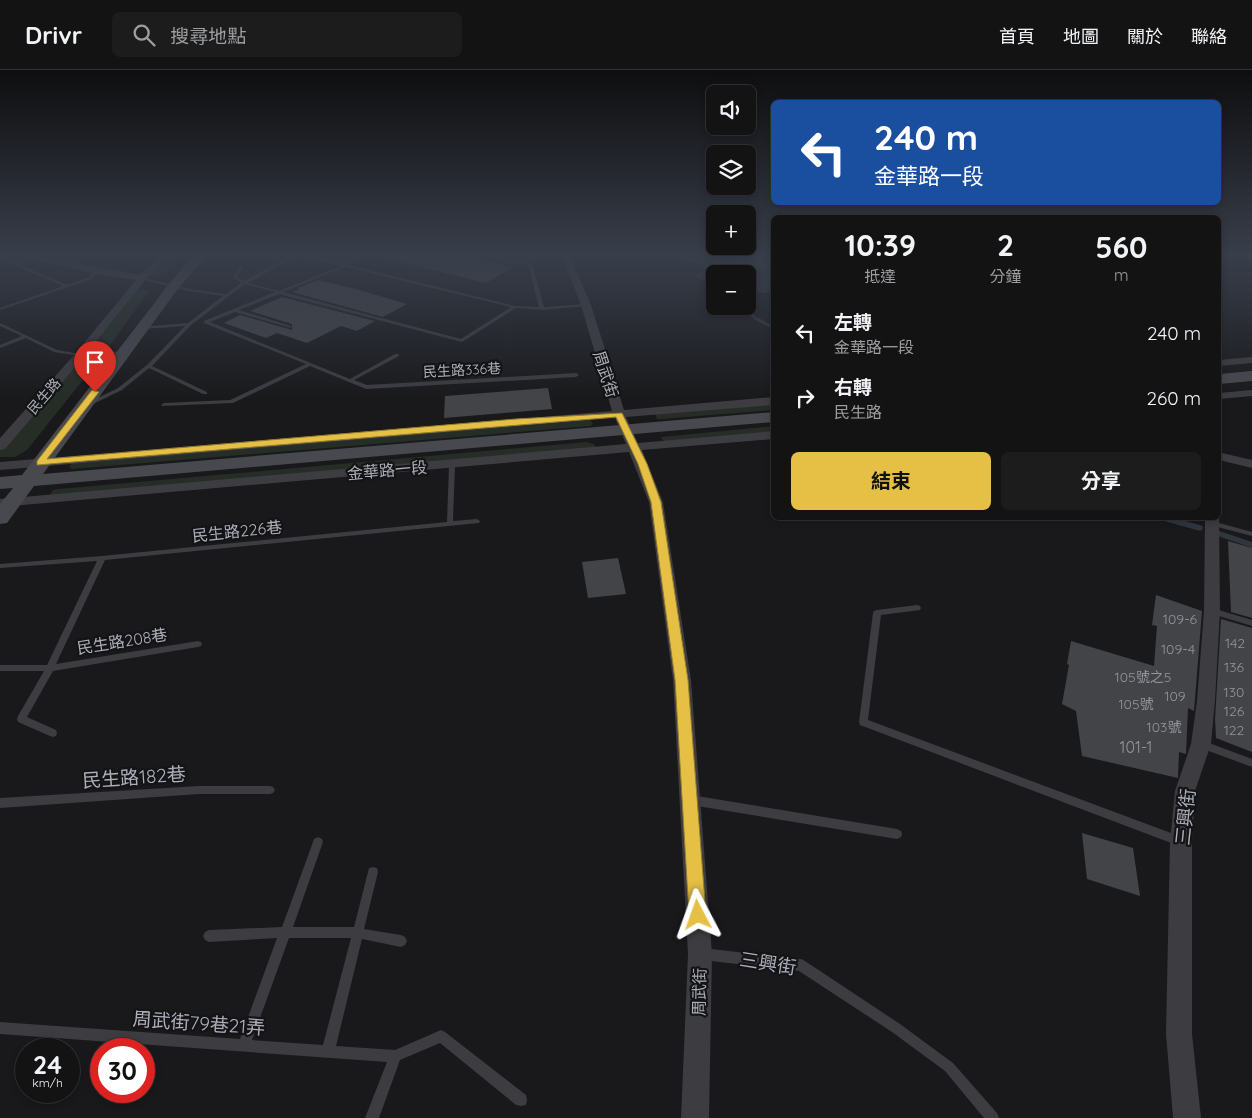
<!DOCTYPE html>
<html lang="zh-TW">
<meta charset="utf-8">
<style>
:root{--surface:#131314;--page:#1c1c1d;--text:#f1f3f6;--muted:#9d9ea0;--line:#323234;--accent:#e6c045}
body{margin:0;font-family:Quicksand,"Noto Sans TC",sans-serif;background:var(--page);color:var(--text);height:100vh;display:flex;flex-direction:column;font-size:19px;white-space:nowrap}
*{box-sizing:border-box;margin:0}
p{font-size:16px;color:var(--muted)}
.icon{flex:none;width:28px;height:28px;fill:none;stroke:currentColor;stroke-width:2;stroke-linecap:round;stroke-linejoin:round}
.map{position:relative;flex:1;overflow:hidden}
.side{position:absolute;left:771px;top:145px;width:450px;height:305px;display:flex;flex-direction:column;background:var(--surface);border-radius:8px;box-shadow:0 2px 8px #0003,0 0 0 1px var(--line)}
.side>*{flex:none}
.top-card{position:absolute;left:771px;top:30px;width:450px;height:105px;border-radius:8px;box-shadow:0 2px 8px #0003,0 0 0 1px var(--line);background:#1a4fa0;color:#fff;overflow:hidden}
.tools{position:absolute;left:706px;top:15px;display:grid;gap:10px}
.tools a{display:grid;place-items:center;width:50px;height:50px;border-radius:8px;background:var(--surface);box-shadow:0 2px 8px #0003,0 0 0 1px var(--line);font-size:25px}
.speed{position:absolute;left:15px;top:968px;display:flex;gap:10px;font-size:25px;font-weight:700;text-align:center}
.speed>*{display:grid;place-content:center;width:65px;height:65px;border-radius:50%;background:var(--surface);box-shadow:0 2px 8px #0003,0 0 0 1px var(--line);line-height:1}
.speed small{font-size:12px;font-weight:400}
.speed .limit{border:8px solid #d22;background:#fff;color:#111}
.pin{position:absolute;display:grid;place-items:center;width:42px;height:42px;color:#fff;margin:-51px -21px;border-radius:50% 50% 50% 0;rotate:-45deg;box-shadow:0 0 5px #0007}
.pin .icon{rotate:45deg}
.me{position:absolute;width:55px;margin:-28px;rotate:356deg;stroke-linejoin:round;filter:drop-shadow(0 0 4px #0008)}
.turn{display:flex;align-items:center;gap:18px;height:105px;padding:0 20px;font-size:22px}
.turn .icon{width:65px;height:65px;stroke-width:2.5}
.turn b{display:block;font-size:35px;line-height:42px}
.eta{display:flex;justify-content:space-evenly;align-items:center;height:85px;text-align:center}
.eta b{font-size:30px;font-weight:700;line-height:35px}
.action{display:flex;gap:10px;margin-top:auto;padding:10px 20px}
.action a{flex:1;height:58px;border-radius:8px;background:var(--accent);color:#111;font-size:20px;font-weight:700;line-height:58px;text-align:center}
.action a+a{background:var(--page);color:var(--text)}
ul{padding:0;list-style:none}
li{display:flex;align-items:center;gap:15px;height:65px;padding:0 20px}
li div{flex:1}
li b{display:block;font-size:19px}
li em{font-style:normal}
header{display:flex;align-items:center;gap:30px;box-sizing:border-box;height:70px;padding:0 25px;background:var(--surface);border-bottom:1px solid var(--line)}
header strong{font-size:24px}
nav{display:flex;gap:28px;margin-inline-start:auto;font-size:18px}
.search{width:350px;height:45px;background:var(--page);display:flex;align-items:center;gap:12px;box-sizing:border-box;padding:0 18px;border-radius:8px;color:var(--muted);font-size:19px}
.map>svg:first-child{display:block}
</style>
<header>
<strong>Drivr</strong>
<div class="search"><svg class="icon" aria-label="search" viewBox="0 0 24 24"><circle cx="10" cy="10" r="6"/><path d="M15 15l6 6"/></svg>搜尋地點</div>
<nav><a>首頁</a><a>地圖</a><a>關於</a><a>聯絡</a></nav>
</header>
<div class="map">
<svg width="1252" height="1048" viewBox="0 0 1252 1048">
<rect width="100%" height="100%" fill="#19191b"/>
<path fill="#252d26" d="M173,188l7,1c-9,10 -17,20 -31,17l17,-17z
M139,219l11,1 -42,58 -8,3 -12,-1 46,-59z
M95,287l4,3 -72,90 -12,7h-15v-7l77,-88 9,-4z
M774,333v7l-113,9h-4l-2,-5z
M590,350l3,4 -3,2 -518,43 -3,-2 3,-4z
M774,356v7l-111,8 -2,-4z
M587,372l7,2 2,4 -548,49 5,-7 6,-1z"/>
<path fill="#2f363e" d="M721,184h53v32l-6,7 -20,-2v-17h-33v10l-20,-7 12,-12z"/>
<g fill="none" stroke-linecap="round" stroke-linejoin="round">
<path stroke="#2f363e" stroke-width="3" d="M673,184l41,13
M744,236l11,12 19,10"/>
<path stroke="#2f363e" stroke-width="5.5" d="M1164,448l36,10
M1217,463l35,12"/>
</g>
<path fill="#434447" d="M406,184h55l52,13 -27,16 -90,-22z
M318,210l38,9 51,15 -24,13 -91,-25 8,-3 -2,-1z
M282,227l93,24 -18,10 -16,-5 -34,17 -30,-10 -11,5 -42,-15 16,-8 52,15v-6l-42,-13z
M548,318l4,21 -108,9 1,-22z
M1228,471l24,7v70l-21,-6z
M618,488l8,36 -38,4 -6,-36z
M1156,525l46,16 -8,100 -6,-3 -2,46 -7,-2 -1,26 -96,-22 -6,-45 -14,-7 7,-39 -2,-1 4,-23 83,25 3,-40 -5,-1z
M1221,549l31,9v124l-36,-14 -1,-19z
M1082,763l51,15 7,48 -53,-17z"/>
<g fill="none" stroke-linecap="round" stroke-linejoin="round">
<path fill="#3c3c41" fill-rule="evenodd" d="M293,184h11l40,10 18,-10h6l-20,11 167,41 24,1 -11,-43h-16l-36,-10h8l28,8h18l2,1 12,44 42,-3 2,1 -2,1 -44,4 -26,-2 -54,34 -183,-48 -40,16 52,16v2l-56,-16 -25,10 140,57 45,-25h4v2l-45,24 13,5 209,-12 3,2 -3,2 -210,12 -56,-23 -77,37 -71,3 -1,-1 3,-2 66,-3 76,-36 -102,-41v-2l71,-29 -30,-8 -54,41 -39,41 55,26v2h-4l-54,-26 -27,22 -31,15h-4v-2l31,-15 29,-23 38,-39 -42,3 -2,-1v-1l47,-4 35,-27 -34,-5 -48,-12v-2l48,12 37,5 15,-11 -8,-6 7,-11 3,1 -6,10 7,4zM298,185l43,11 -62,25 -31,-8zM345,197l166,40 -50,32 -178,-47z
M398,184h6l-12,7 -3,-1z
M0,187l16,6 14,-5v2l-11,4 48,21 23,-8 5,-7 3,1 -6,8 -92,31v-2l63,-22 -63,-27z
M0,253l57,27 23,4 44,-3 2,1 -2,1 -44,3 -26,-4 -28,-14 -26,10v-3l22,-9 -22,-10z
M452,393l3,2 -2,56 24,-2 3,2 -1,2 -374,37 -49,104 142,-23 3,1 1,2 -1,2 -3,1 -145,24 -26,46 29,13 1,3 -1,3 -3,1 -3,-1 -32,-14 -1,-3 1,-3 26,-45h-44v-6h47l50,-104 -97,7v-4l102,-8 345,-34 2,-57z
M1210,451h2l40,11v4l-42,-11 -1,-2z
M917,535l3,1 1,2 -1,2 -39,5 -13,105 311,116 4,2 1,3 -1,3 -4,2 -319,-121 -1,-3 14,-109 1,-2 3,-1z
M1212,538l40,12v6l-43,-13 -1,-2 1,-2z
M1201,670l51,19v8l-54,-20 -2,-3 2,-3z
M199,716h71l3,1 2,3 -2,3 -3,1h-71l-199,14v-10z
M691,725l206,34 4,2 1,3 -1,3 -4,2 -206,-34 -3,-2 -2,-3 2,-3z
M318,767l4,2 1,3 -30,85h61l14,-55 1,-4 4,-1 4,1 1,4 -14,57 37,6 4,2 2,4 -2,4 -4,2 -39,-8 -26,107 59,4 46,-20 4,2 81,63 1,5 -1,5 -5,1 -5,-1 -76,-62 -40,17 -21,58h-14l22,-56 -387,-28v-12l240,17 37,-101 -68,4 -4,-2 -2,-4 2,-4 4,-2 73,-3 31,-85 1,-3zM289,868h62l-28,107 -71,-5z
M702,878l99,11 4,2 95,63 53,39 44,50 2,5h-15l-39,-47 -53,-39 -93,-61 -97,-11 -4,-2 -2,-4 2,-4z"/>
<path fill="#3c3c41" fill-rule="evenodd" d="M10,184h18l112,21 22,-21h9l-26,26 -63,79 -77,90 -5,1v-12l74,-83 62,-75 -40,-6z
M561,184h8l22,51 33,105 150,-13v8l-148,12 12,26 136,-12v8l-132,11 21,52 28,178 21,274 -3,164h-28l7,-164 -15,-274 -24,-178 -20,-50 -629,55v-8l626,-55 -11,-26 -615,52v-8l612,-51 -31,-106z
M1252,287v6l-33,3v-6z
M1252,320v6l-33,3v-6z
M1222,383l30,7v8l-33,-8v-6z
M1219,447l1,94 -5,90 -4,43 -16,47 -3,51v192l9,84h-28l-7,-84 4,-192 5,-51 16,-47 6,-43 7,-90 1,-93z"/>
<path fill="#48494f" fill-rule="evenodd" d="M195,184h13l-31,36 -134,184 731,-62v10l-740,64 -27,37 -7,1v-20l13,-16 -13,1v-12l22,-2 147,-191z
M1252,301v10l-33,3v-10z"/>
</g>
<linearGradient id="sky" x2="0" y2="1"><stop stop-color="#0e0e0f"/><stop offset="0.56" stop-color="#383e4a"/><stop offset="1" stop-color="#383e4a" stop-opacity="0"/></linearGradient>
<rect width="1252" height="331" fill="url(#sky)"/>
<path fill="#e6c045" stroke="#967d2d" d="M92,320l7,2 -52,67 469,-40 106,-6 25,51 14,38 27,178 18,235 -3,6 -5,2 -6,-2 -3,-6 -14,-235 -24,-178 -13,-38 -22,-47 -579,48v-4z"/>
<g text-anchor="middle" dominant-baseline="central" stroke-width="4.5" stroke-linejoin="round" paint-order="stroke">
<g font-size="14" fill="#acafb9" stroke="#141416">
<text transform="translate(462 300) rotate(-3)">民生路336巷</text>
<text transform="translate(44 326) rotate(-49)">民生路</text>
</g>
<g font-size="14" fill="#92949c">
<text x="1180" y="549">109-6</text>
<text x="1235" y="573">142</text>
<text x="1178" y="579">109-4</text>
<text x="1234" y="597">136</text>
<text x="1143" y="607">105號之5</text>
<text x="1234" y="622">130</text>
<text x="1175" y="626">109</text>
<text x="1136" y="634">105號</text>
<text x="1234" y="641">126</text>
<text x="1164" y="657">103號</text>
<text x="1234" y="660">122</text>
</g>
<g font-size="16" fill="#acafb9" stroke="#141416">
<text transform="translate(606 304) rotate(72)">周武街</text>
<text transform="translate(387 400) rotate(-5)">金華路一段</text>
<text transform="translate(237 461) rotate(-6)">民生路226巷</text>
<text transform="translate(122 571) rotate(-9)">民生路208巷</text>
<text transform="translate(699 922) rotate(-89)">周武街</text>
</g>
<g font-size="16" fill="#92949c">
<text x="1136" y="677">101-1</text>
</g>
<g font-size="19" fill="#acafb9" stroke="#141416">
<text transform="translate(134 707) rotate(-4)">民生路182巷</text>
<text transform="translate(1185 747) rotate(-84)">三興街</text>
<text transform="translate(768 893) rotate(9)">三興街</text>
<text transform="translate(199 953) rotate(4)">周武街79巷21弄</text>
</g>
</g>
</svg>
<div class="tools">
<a><svg class="icon" aria-label="sound" viewBox="0 0 24 24"><path d="M4 9h4l5-4v14l-5-4H4zM17 9q2 3 0 6"/></svg></a>
<a><svg class="icon" aria-label="layers" viewBox="0 0 24 24"><path d="M12 4l9 5-9 5-9-5zM3 14l9 5 9-5"/></svg></a>
<a>+</a>
<a>−</a>
</div>
<div class="speed"><div>24<small>km/h</small></div><div class="limit">30</div></div>
<div class="pin" style="left:95px;top:322px;background:#d93025"><svg class="icon" aria-label="arrive" viewBox="0 0 24 24"><path d="M6 21V4h12l-3 4 3 4H6"/></svg></div>
<svg class="me" style="left:698px;top:845px" viewBox="-20 -20 40 40"><path d="M0-17L14 15 0 8-14 15z" fill="#e6c045" stroke="#fff" stroke-width="4"/></svg>
<div class="top-card">
<div class="turn"><svg class="icon" aria-label="left" viewBox="0 0 24 24"><path d="M17 20v-9H6M10 6l-5 5 5 5"/></svg><div><b>240 m</b>金華路一段</div></div>
</div>
<section class="side">
<div class="eta">
<div><b>10:39</b><p>抵達</p></div>
<div><b>2</b><p>分鐘</p></div>
<div><b>560</b><p>m</p></div>
</div>
<ul>
<li><svg class="icon" aria-label="left" viewBox="0 0 24 24"><path d="M17 20v-9H6M10 6l-5 5 5 5"/></svg><div><b>左轉</b><p>金華路一段</p></div><em>240 m</em></li>
<li><svg class="icon" aria-label="right" viewBox="0 0 24 24"><path d="M7 20v-9h11M14 6l5 5-5 5"/></svg><div><b>右轉</b><p>民生路</p></div><em>260 m</em></li>
</ul>
<div class="action"><a>結束</a><a>分享</a></div>
</section>
</div>
